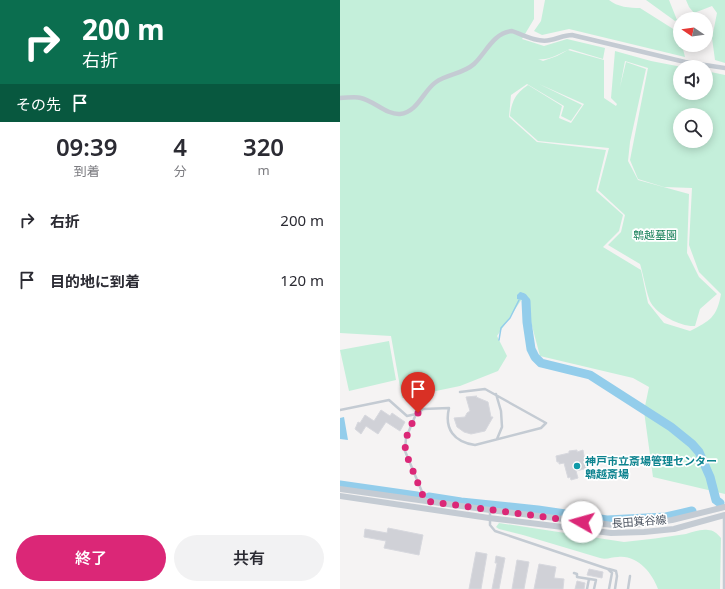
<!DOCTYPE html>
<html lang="ja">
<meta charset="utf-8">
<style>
:root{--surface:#fff;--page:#f2f2f3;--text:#2b2b33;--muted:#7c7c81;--accent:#db2777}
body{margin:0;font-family:"Noto Sans","Noto Sans JP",sans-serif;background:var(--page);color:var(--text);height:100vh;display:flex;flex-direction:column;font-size:15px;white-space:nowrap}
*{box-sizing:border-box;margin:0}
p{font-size:13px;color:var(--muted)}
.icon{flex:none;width:22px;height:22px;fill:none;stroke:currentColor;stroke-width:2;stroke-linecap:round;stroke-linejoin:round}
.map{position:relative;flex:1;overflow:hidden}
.drawer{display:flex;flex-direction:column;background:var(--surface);width:340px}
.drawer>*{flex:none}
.guide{background:#0b6e4f;color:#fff;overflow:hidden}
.needle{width:26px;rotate:283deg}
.buttons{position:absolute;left:333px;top:12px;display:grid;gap:8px}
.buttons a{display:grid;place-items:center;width:40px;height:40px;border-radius:50%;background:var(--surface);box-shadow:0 2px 10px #0003;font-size:20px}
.pin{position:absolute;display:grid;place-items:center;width:34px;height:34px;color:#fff;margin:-41px -17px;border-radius:50% 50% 50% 0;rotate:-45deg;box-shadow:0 0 4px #0007}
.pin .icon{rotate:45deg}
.me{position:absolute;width:44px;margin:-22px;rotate:277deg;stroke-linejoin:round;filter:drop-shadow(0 0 3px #0008)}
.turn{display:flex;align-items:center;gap:14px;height:84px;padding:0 16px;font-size:18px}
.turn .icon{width:52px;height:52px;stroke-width:2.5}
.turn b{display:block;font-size:28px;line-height:34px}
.then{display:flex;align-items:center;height:38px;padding:0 16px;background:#0003;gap:8px;font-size:15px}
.eta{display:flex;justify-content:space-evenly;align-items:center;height:68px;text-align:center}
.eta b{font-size:24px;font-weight:600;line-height:28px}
.button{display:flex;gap:8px;margin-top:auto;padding:8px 16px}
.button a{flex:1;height:46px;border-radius:24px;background:var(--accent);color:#fff;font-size:16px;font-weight:600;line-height:46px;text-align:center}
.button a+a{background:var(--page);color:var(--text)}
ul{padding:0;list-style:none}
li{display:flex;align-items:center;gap:12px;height:60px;padding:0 16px}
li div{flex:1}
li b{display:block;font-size:15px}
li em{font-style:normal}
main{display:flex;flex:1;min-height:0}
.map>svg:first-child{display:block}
</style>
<main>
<section class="drawer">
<div class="guide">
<div class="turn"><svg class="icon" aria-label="right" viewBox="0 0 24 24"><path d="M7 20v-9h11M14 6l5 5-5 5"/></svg><div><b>200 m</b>右折</div></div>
<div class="then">その先<svg class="icon" aria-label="arrive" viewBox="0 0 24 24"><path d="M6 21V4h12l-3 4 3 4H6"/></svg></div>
</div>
<div class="eta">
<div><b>09:39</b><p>到着</p></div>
<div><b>4</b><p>分</p></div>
<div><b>320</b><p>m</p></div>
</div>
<ul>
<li><svg class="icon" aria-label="right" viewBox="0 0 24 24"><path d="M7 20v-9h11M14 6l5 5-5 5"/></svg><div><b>右折</b></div><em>200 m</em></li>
<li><svg class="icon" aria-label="arrive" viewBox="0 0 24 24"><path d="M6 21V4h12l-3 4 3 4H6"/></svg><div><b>目的地に到着</b></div><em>120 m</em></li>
</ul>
<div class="button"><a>終了</a><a>共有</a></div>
</section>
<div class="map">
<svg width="385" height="589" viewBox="0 0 385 589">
<rect width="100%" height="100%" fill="#f5f3f3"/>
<path fill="#c4efda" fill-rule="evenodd" d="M0,0h194v19l-12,20 22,7 23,-7 38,9 -2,11 -33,-10c-9,4 -22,12 -32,10l5,2 14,-5 11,-6 36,10v38l12,8 1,-2 -6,-6 4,-47 36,10 31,6h-2v26h26v-22l19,4v419l-72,-17 -9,-66 5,-24 -16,-9 -93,-22 -16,-60 -27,40 10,20 -9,15 -38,15 -58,12 -11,-62 -51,-3zM285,61l23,7 -18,92 8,19 26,8 28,1 -3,57 10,27 22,22c-4,23 -11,27 -31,37l-26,-8 -16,-20 -7,-33 -38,-23 16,-16 4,-16 -27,-24 10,-41 -69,-8 -28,-25 2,-22 16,-11 37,22 -3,10 10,5 11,-16 -43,-21 45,20 -13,19 -12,-5 3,-12 -34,-21c-13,9 -16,16 -18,31l28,25 71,7 -11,42 27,25 -4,17 -13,13 32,19c3,9 7,32 11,39 7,12 30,24 44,23l5,-17 17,-15 -18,-17 -12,-24 2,-59 -51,-14 -10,-19 2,-19 16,-73 -20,-7 -6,25zM340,115h26v26h-26z
M205,0h64c8,7 21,8 31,8l38,24 2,13h2l3,12 -116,-28 -27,6 -8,-4 7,-10z
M306,0h23l8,20 -2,1z
M346,0h39v63l-10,-3 -3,-22 5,-25 -5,-7 -18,7 -5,-6z
M49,341l7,39 -47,11 -9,-41z
M159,523l125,19c21,-2 41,-5 62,-8 7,-2 14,-5 22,-4 5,0 9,3 13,8l-1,51h-62c-6,-16 -20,-34 -40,-32 -7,0 -11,3 -18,1l-77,-23 -24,-6 -3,-2z"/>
<path fill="#93cdeb" d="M180,292c4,1 6,1 8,5l-1,4 -10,-2v-4z
M4,417l4,23 -8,-1v-21z"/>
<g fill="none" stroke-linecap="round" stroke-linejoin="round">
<path stroke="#93cdeb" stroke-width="1.5" d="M159,340l2,-12 9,-10 9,-18"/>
<path stroke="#93cdeb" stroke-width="9" d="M186,301l1,21 4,27 4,8 6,6 49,12 81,52 21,17 7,8 11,25 6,23 4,3
M0,485l77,11
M89,497l32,5 77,8 69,10 59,-3 26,-6"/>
</g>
<path fill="#d0d1d7" stroke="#d7d8de" d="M137,396l-1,1 12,5 3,15h2l-8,14 -14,3 -7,-2 -7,-5 -3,-9 11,-1 2,-4 3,-2 -4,-14z
M41,410l9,6 2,-3 13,9 -5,9 -14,-9 -8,12 -12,-8 -5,8 -6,-5 3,-7 2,1 5,-8 9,6z
M237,450v2l6,-2 2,12h2l1,6 -12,3 2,7 -7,2 -1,-3 -2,1 -4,-15 -5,1v-2h-2l-1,-6 13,-3v-2z
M48,528l35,7 -4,20 -35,-7 2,-7 -22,-4 1,-8 22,4z
M136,552l11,2 -6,35h-12z
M156,556l9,2 -6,31h-7l5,-26h-2z
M177,560l12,2 -5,27h-12z
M199,564l17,3 -2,11 10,1 -1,10h-29z
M249,569l14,3 -1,6 -15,-3z
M237,581l8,2 -1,6h-9z"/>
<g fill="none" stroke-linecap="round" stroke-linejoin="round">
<path stroke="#c4cbd3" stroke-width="2.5" d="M156,394l5,17 1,16 -5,12
M0,410l49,-10 18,16 9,-2
M85,499l-20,-48 1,-13 10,-24 7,-5 26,-1c-5,21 5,34 26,37l66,-17 5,-5 -61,-34 -25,3
M150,510v15l5,6 113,38 4,4 -3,16
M269,569l7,2 1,5 -2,13
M234,573l3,1v3l19,3 -2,9
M247,589l2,-10
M288,589l2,-13"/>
<path stroke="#c4cbd3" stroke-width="4.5" d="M0,98c7,0 15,-2 21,0 13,3 26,17 39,16 18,-2 23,-23 36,-32 11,-8 27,-8 38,-18 12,-11 19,-31 38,-33 11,4 26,12 38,9 7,-1 14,-5 22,-5l113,27 40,6
M385,516v73"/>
<path stroke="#c4cbd3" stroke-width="6" d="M0,489l150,21 123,15 30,-1 29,-4 53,-13
M0,496l149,22 122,15 33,-1 30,-3 51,-14"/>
</g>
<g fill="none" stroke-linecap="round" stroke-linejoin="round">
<path stroke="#db2777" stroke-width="7" stroke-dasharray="0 12.6" d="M78,413l-2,1 -10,24 -1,13 20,50 157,21"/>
</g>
<circle fill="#0f9aa8" stroke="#fff" stroke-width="1.5" cx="237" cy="466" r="4"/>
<g text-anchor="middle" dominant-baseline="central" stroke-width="3.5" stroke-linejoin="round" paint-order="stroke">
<g font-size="11" fill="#1b825c" stroke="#fff">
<text x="315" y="234">鵯越墓園</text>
</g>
<g font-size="11" font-weight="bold" fill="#0d838f" stroke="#fff" text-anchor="start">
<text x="245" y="460">神戸市立斎場管理センター<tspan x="245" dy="13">鵯越斎場</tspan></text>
</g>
<g font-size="11" fill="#4b5360" stroke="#fff">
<text transform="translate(299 521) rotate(-4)">長田箕谷線</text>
</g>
</g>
</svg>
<div class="buttons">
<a><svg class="needle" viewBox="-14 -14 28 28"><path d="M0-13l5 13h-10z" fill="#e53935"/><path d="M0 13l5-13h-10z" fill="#7c7c81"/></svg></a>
<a><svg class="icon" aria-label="sound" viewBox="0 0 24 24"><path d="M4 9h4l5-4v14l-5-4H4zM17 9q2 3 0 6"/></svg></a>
<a><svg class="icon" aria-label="search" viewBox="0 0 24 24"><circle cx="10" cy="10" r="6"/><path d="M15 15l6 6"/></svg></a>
</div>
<div class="pin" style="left:78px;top:413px;background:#d93025"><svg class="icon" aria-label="arrive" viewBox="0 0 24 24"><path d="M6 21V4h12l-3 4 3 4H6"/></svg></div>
<svg class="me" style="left:242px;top:522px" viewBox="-20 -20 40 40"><circle r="19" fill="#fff"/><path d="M0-13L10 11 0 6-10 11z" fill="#db2777"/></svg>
</div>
</main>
